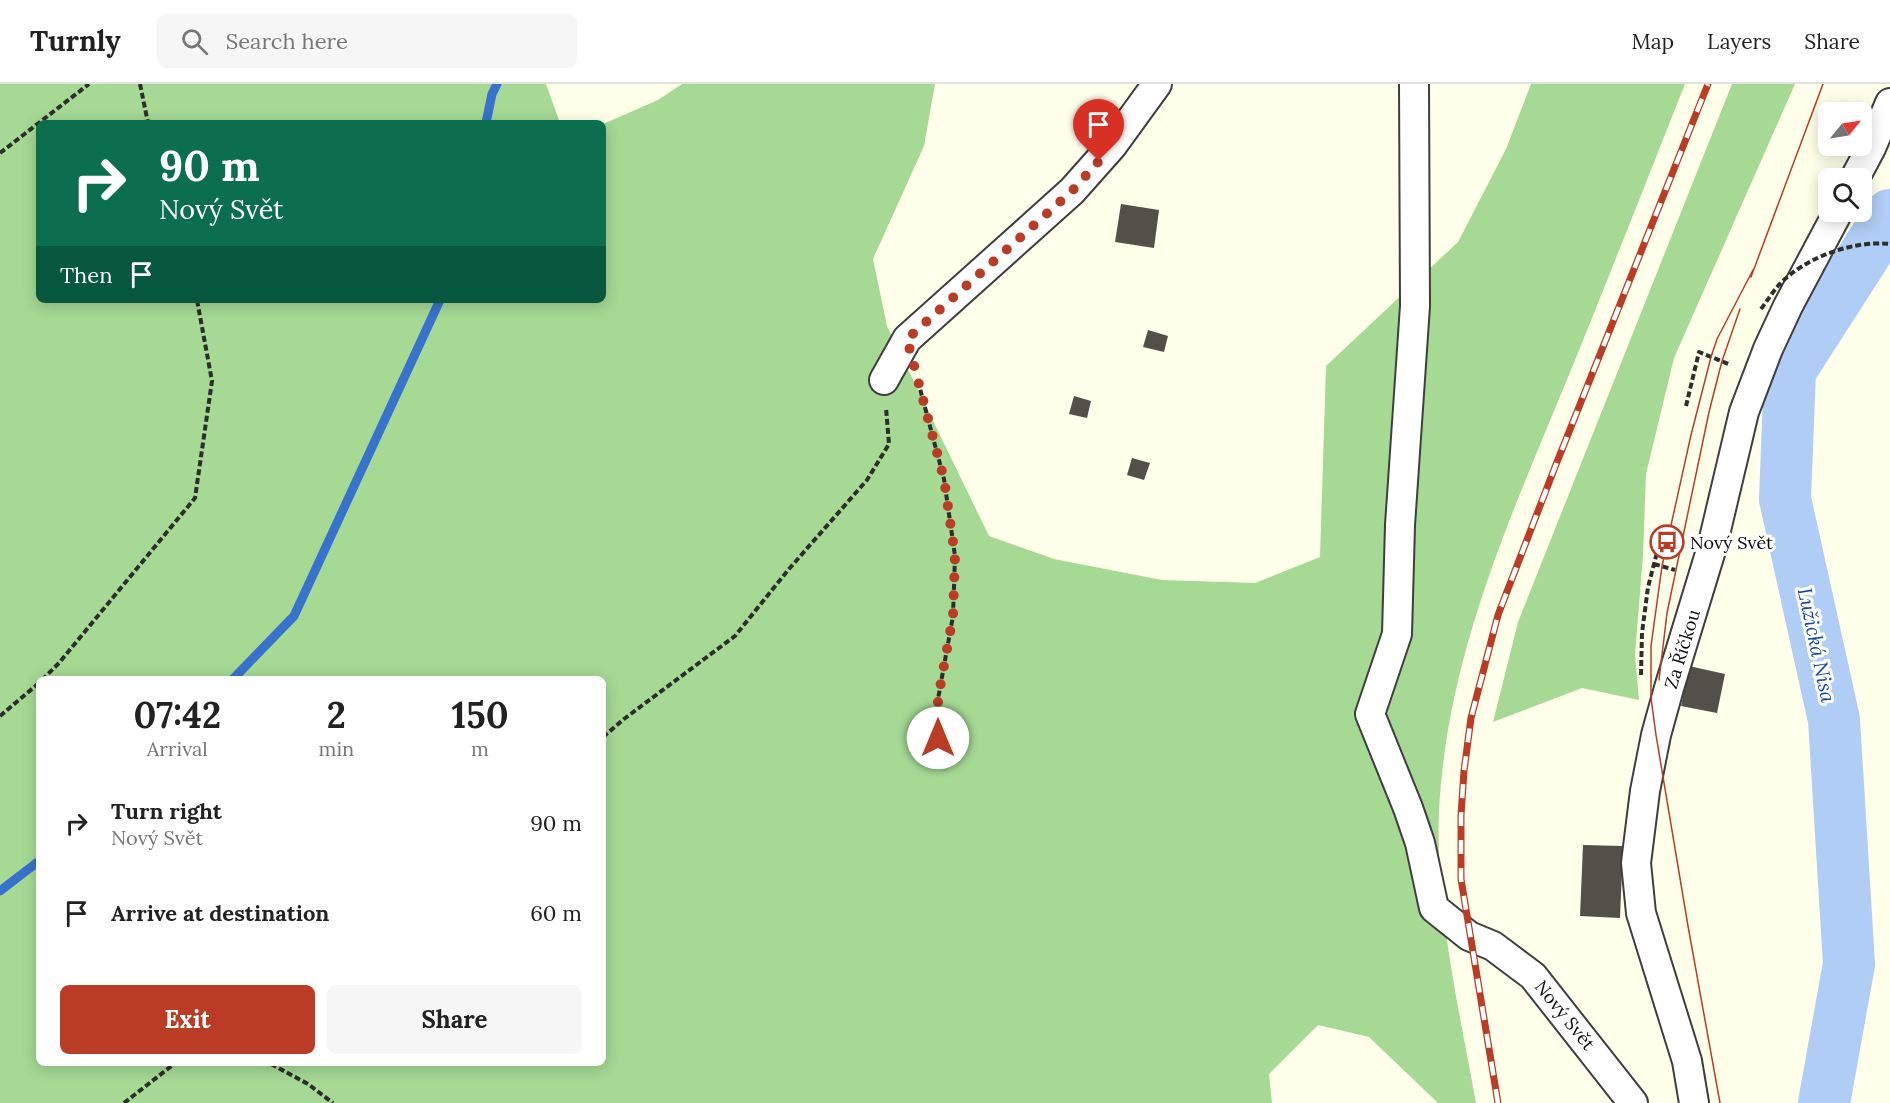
<!DOCTYPE html>
<meta charset="utf-8">
<style>
:root{--surface:#fff;--page:#f6f6f6;--text:#222;--muted:#767676;--line:#e0e0e0;--accent:#ba3c25}
body{margin:0;font-family:Lora,serif;background:var(--page);color:var(--text);height:100vh;display:flex;flex-direction:column;font-size:22px;white-space:nowrap}
*{box-sizing:border-box;margin:0}
p{font-size:20px;color:var(--muted)}
.icon{flex:none;width:33px;height:33px;fill:none;stroke:currentColor;stroke-width:2;stroke-linecap:round;stroke-linejoin:round}
.map{position:relative;flex:1;overflow:hidden}
.details{position:absolute;left:36px;top:592px;width:570px;height:390px;display:flex;flex-direction:column;background:var(--surface);border-radius:9px;box-shadow:0 3px 15px #0003}
.details>*{flex:none}
.banner{position:absolute;left:36px;top:36px;width:570px;height:183px;border-radius:9px;box-shadow:0 3px 15px #0003;background:#0b6e4f;color:#fff;overflow:hidden}
.needle{width:39px;rotate:60deg}
.tools{position:absolute;left:1818px;top:18px;display:grid;gap:12px}
.tools a{display:grid;place-items:center;width:54px;height:54px;border-radius:9px;background:var(--surface);box-shadow:0 3px 15px #0003;font-size:30px}
.pin{position:absolute;display:grid;place-items:center;width:51px;height:51px;color:#fff;margin:-62px -26px;border-radius:50% 50% 50% 0;rotate:-45deg;box-shadow:0 0 6px #0007}
.pin .icon{rotate:45deg}
.me{position:absolute;width:66px;margin:-33px;rotate:0deg;stroke-linejoin:round;filter:drop-shadow(0 0 4px #0008)}
.turn{display:flex;align-items:center;gap:21px;height:126px;padding:0 24px;font-size:27px}
.turn .icon{width:78px;height:78px;stroke-width:2.5}
.turn b{display:block;font-size:42px;line-height:51px}
.then{display:flex;align-items:center;height:57px;padding:0 24px;background:#0003;gap:12px;font-size:22px}
.eta{display:flex;justify-content:space-evenly;align-items:center;height:102px;text-align:center}
.eta b{font-size:36px;font-weight:700;line-height:42px}
.action{display:flex;gap:12px;margin-top:auto;padding:12px 24px}
.action a{flex:1;height:69px;border-radius:9px;background:var(--accent);color:#fff;font-size:24px;font-weight:700;line-height:69px;text-align:center}
.action a+a{background:var(--page);color:var(--text)}
ul{padding:0;list-style:none}
li{display:flex;align-items:center;gap:18px;height:90px;padding:0 24px}
li div{flex:1}
li b{display:block;font-size:22px}
li em{font-style:normal}
header{display:flex;align-items:center;gap:36px;box-sizing:border-box;height:84px;padding:0 30px;background:var(--surface);border-bottom:2px solid var(--line)}
header strong{font-size:28px}
nav{display:flex;gap:33px;margin-inline-start:auto;font-size:21px}
.search{width:420px;height:54px;background:var(--page);display:flex;align-items:center;gap:15px;box-sizing:border-box;padding:0 21px;border-radius:9px;color:var(--muted);font-size:22px}
.map>svg:first-child{display:block}
</style>
<header>
<strong>Turnly</strong>
<div class="search"><svg class="icon" aria-label="search" viewBox="0 0 24 24"><circle cx="10" cy="10" r="6"/><path d="M15 15l6 6"/></svg>Search here</div>
<nav><a>Map</a><a>Layers</a><a>Share</a></nav>
</header>
<div class="map">
<svg width="1890" height="1019" viewBox="0 0 1890 1019">
<rect width="100%" height="100%" fill="#ffffea"/>
<path fill="#a5d994" fill-rule="evenodd" d="M0,0h546l14,39h-521v177h564v-176l55,-24 24,-16h253l-11,62 -51,113 14,67 102,210 65,23 108,21 93,3 65,-26 6,-191 132,-124 48,-93 25,-65h154c-40,101 -80,203 -121,303 -58,140 -117,272 -125,424 -4,96 20,198 37,292h-38l-69,-66 -51,-12 -49,49 3,29h-1272zM39,596h564v384h-564z
M1732,0h63l-121,274 -28,116 -3,81 -8,100 4,45 -57,-12 -89,34 25,-100z"/>
<g fill="none" stroke-linecap="round" stroke-linejoin="round">
<path stroke="#3773cc" stroke-width="9" d="M486,39l6,-29 5,-10
M232,596l62,-64 146,-316
M0,807l39,-30"/>
<path stroke="#afcdf5" stroke-width="52" d="M1824,1019l25,-139 -15,-244 -49,-221 5,-128 100,-156"/>
</g>
<path fill="#544f48" d="M1121,120l38,6 -5,38 -39,-6z
M1148,246l20,6 -4,16 -21,-5z
M1074,312l17,5 -4,17 -18,-4z
M1132,374l18,5 -6,17 -17,-5z
M1689,582l36,8 -8,39 -36,-7z
M1583,761l40,1 -3,72 -40,-2z"/>
<g fill="none" stroke-linecap="round" stroke-linejoin="round">
<g stroke="#3e3e3e" stroke-width="32">
<path id="minor" d="M1414,0l1,222 -15,219 -3,109 -27,80 38,94 12,35 14,65 35,28 24,10 40,30 100,127
M1855,94l16,-30 19,-45
M884,296l23,-41 165,-148 40,-45 45,-62
M1694,1019l-7,-42 -46,-148 -5,-50 9,-72 11,-56 13,-47 43,-141 32,-135 24,-63 20,-43 50,-94"/>
</g>
<path stroke="#2d2d2d" stroke-width="4" stroke-dasharray="6 3" stroke-linecap="butt" d="M140,0l8,39
M0,69l89,-69
M918,297l26,98 11,77 -2,60 -15,83v39l6,33
M1686,322l13,-54 32,13
M1654,480l21,6
M1641,591l1,-42 6,-46 11,-42
M42,596l17,-17 136,-165 17,-117 -15,-81
M0,632l39,-33
M603,653l21,-18 111,-83 54,-67 78,-89 22,-36 -3,-36
M271,980l37,20 25,19
M124,1019l50,-39"/>
<use href="#minor" stroke="#fff" stroke-width="28"/>
<path stroke="#ba3c25" stroke-width="1.5" d="M1751,193l72,-193
M1659,596l8,-67 42,-201 13,-51 18,-52
M1720,1019l-32,-177 -32,-191 -5,-37v-52l11,-80 29,-131 20,-78 6,-18 36,-69"/>
<g stroke="#ba3c25" stroke-width="7">
<path id="rail" d="M1498,1019l-37,-224v-64l3,-44 7,-53 27,-103 57,-148 153,-383"/>
</g>
<use href="#rail" stroke="#fff" stroke-width="4.5" stroke-dasharray="14" stroke-linecap="butt"/>
<path stroke="#2d2d2d" stroke-width="4" stroke-dasharray="6 3" stroke-linecap="butt" d="M1761,225c6,-8 11,-16 17,-23 25,-28 75,-46 112,-42"/>
</g>
<g fill="none" stroke-linecap="round" stroke-linejoin="round">
<path stroke="#ba3c25" stroke-width="10" stroke-dasharray="0 18" d="M938,654v-39l15,-83 2,-60 -11,-77 -37,-140 165,-148 27,-30"/>
</g>
<defs>
<g id="bus-ring" transform="scale(1.725)"><circle r="9.5" fill="#fff" stroke="#ba3c25" stroke-width="1.5"/><path d="M-5-6H5V4H4V6H2V4H-2V6H-4V4H-5ZM-3.5-4V0h7V-4ZM-3.5 1.2v1.5H-2V1.2ZM2 1.2v1.5H3.5V1.2Z" fill="#ba3c25"/></g>
</defs>
<g fill-rule="evenodd">
<use href="#bus-ring" x="1667" y="458"/>
</g>
<g text-anchor="middle" dominant-baseline="central" stroke-width="6" stroke-linejoin="round" paint-order="stroke">
<g font-size="18" fill="#0b0b0b" stroke="#fff" text-anchor="start">
<text x="1690" y="458">Nový Svět</text>
</g>
<g font-size="18" fill="#0b0b0b" stroke="#fff">
<text transform="translate(1682 565) rotate(-73)">Za Říčkou</text>
<text transform="translate(1565 931) rotate(51)">Nový Svět</text>
</g>
<g font-size="20" font-style="italic" fill="#17479b" stroke="#fff">
<text transform="translate(1817 561) rotate(78)">Lužická Nisa</text>
</g>
</g>
</svg>
<div class="tools">
<a><svg class="needle" viewBox="-14 -14 28 28"><path d="M0-13l5 13h-10z" fill="#e53935"/><path d="M0 13l5-13h-10z" fill="#767676"/></svg></a>
<a><svg class="icon" aria-label="search" viewBox="0 0 24 24"><circle cx="10" cy="10" r="6"/><path d="M15 15l6 6"/></svg></a>
</div>
<div class="pin" style="left:1099px;top:77px;background:#d93025"><svg class="icon" aria-label="arrive" viewBox="0 0 24 24"><path d="M6 21V4h12l-3 4 3 4H6"/></svg></div>
<svg class="me" style="left:938px;top:654px" viewBox="-20 -20 40 40"><circle r="19" fill="#fff"/><path d="M0-13L10 11 0 6-10 11z" fill="#ba3c25"/></svg>
<div class="banner">
<div class="turn"><svg class="icon" aria-label="right" viewBox="0 0 24 24"><path d="M7 20v-9h11M14 6l5 5-5 5"/></svg><div><b>90 m</b>Nový Svět</div></div>
<div class="then">Then<svg class="icon" aria-label="arrive" viewBox="0 0 24 24"><path d="M6 21V4h12l-3 4 3 4H6"/></svg></div>
</div>
<section class="details">
<div class="eta">
<div><b>07:42</b><p>Arrival</p></div>
<div><b>2</b><p>min</p></div>
<div><b>150</b><p>m</p></div>
</div>
<ul>
<li><svg class="icon" aria-label="right" viewBox="0 0 24 24"><path d="M7 20v-9h11M14 6l5 5-5 5"/></svg><div><b>Turn right</b><p>Nový Svět</p></div><em>90 m</em></li>
<li><svg class="icon" aria-label="arrive" viewBox="0 0 24 24"><path d="M6 21V4h12l-3 4 3 4H6"/></svg><div><b>Arrive at destination</b></div><em>60 m</em></li>
</ul>
<div class="action"><a>Exit</a><a>Share</a></div>
</section>
</div>
